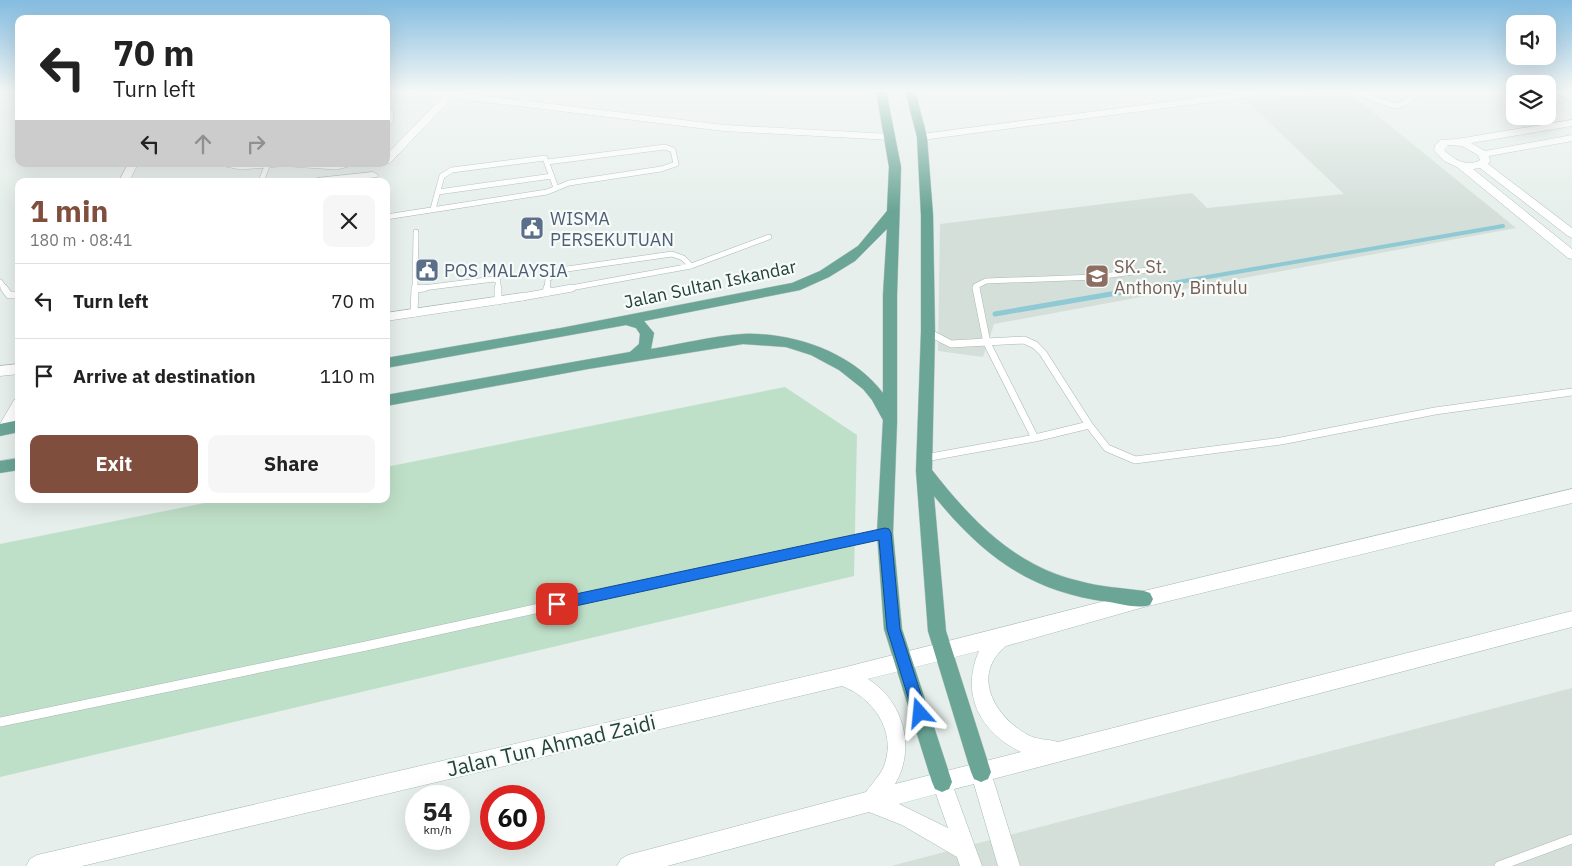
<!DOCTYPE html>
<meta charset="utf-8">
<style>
:root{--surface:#fff;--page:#f6f6f6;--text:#222;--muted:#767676;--line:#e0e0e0;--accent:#804e3d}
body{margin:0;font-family:"IBM Plex Sans",sans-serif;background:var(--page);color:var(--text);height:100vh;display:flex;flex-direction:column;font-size:19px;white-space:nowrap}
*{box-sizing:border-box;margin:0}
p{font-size:16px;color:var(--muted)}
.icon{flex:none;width:28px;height:28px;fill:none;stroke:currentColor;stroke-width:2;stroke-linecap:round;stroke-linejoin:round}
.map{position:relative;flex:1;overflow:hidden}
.drawer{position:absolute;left:15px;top:178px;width:375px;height:325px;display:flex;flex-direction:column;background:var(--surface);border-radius:10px;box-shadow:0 5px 20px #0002}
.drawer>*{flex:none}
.top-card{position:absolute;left:15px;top:15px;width:375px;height:152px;border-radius:10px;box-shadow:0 5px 20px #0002;background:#fff;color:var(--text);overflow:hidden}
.controls{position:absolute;left:1506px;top:15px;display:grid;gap:10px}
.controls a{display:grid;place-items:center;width:50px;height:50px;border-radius:10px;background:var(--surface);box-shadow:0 5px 20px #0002;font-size:25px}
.speed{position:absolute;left:405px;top:785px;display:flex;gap:10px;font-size:25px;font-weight:700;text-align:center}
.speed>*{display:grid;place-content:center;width:65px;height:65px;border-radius:50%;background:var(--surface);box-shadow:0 5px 20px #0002;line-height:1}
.speed small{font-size:12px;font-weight:400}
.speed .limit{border:8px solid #d22;background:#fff;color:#111}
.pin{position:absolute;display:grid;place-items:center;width:42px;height:42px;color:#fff;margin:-21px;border-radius:10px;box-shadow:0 2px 8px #0006}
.me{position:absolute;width:55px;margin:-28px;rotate:342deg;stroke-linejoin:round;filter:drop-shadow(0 0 4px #0008)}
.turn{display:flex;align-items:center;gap:18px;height:105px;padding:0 15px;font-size:22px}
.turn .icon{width:65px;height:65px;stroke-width:2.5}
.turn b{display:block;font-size:35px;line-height:42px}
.lanes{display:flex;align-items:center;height:48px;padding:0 15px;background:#0003;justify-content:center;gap:25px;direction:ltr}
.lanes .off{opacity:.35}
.round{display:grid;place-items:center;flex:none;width:52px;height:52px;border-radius:10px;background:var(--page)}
.headline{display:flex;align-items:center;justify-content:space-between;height:85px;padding:0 15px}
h1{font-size:30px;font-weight:800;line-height:38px;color:var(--accent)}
.button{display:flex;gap:10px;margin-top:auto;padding:10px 15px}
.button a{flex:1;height:58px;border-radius:10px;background:var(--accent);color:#fff;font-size:20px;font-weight:800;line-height:58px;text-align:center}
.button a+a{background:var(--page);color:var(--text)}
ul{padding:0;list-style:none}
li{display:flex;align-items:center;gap:15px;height:75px;padding:0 15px;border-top:1px solid var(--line)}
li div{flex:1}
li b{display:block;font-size:19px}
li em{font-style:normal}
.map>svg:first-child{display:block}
</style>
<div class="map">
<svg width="1572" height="866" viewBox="0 0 1572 866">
<rect width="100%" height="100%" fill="#e6efeb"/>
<path fill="#d4dfda" d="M1332,90h14l170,138 -522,96 -11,33 -45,-6 2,-127 252,-31 15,15 137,-14 -97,-93z
M1572,688v178h-681z"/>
<path fill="#bfe0c8" d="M785,387l72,48 -3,141 -854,201v-233l225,-45h161v-32z"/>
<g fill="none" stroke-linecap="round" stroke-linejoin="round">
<path stroke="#8ec9d4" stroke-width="4" d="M1138,289l365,-63"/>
<path stroke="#8ec9d4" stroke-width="5" d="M995,314l151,-26"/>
<g stroke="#a8b8b2" stroke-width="6">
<path id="lane-far2" d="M1352,90l42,16 10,-2 16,-14
M386,109l4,3 1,8 -5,6
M226,164l15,3 38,-3
M291,164l45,3 12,-3
M261,181l7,-17
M438,192l114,-16
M433,209l9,-33 10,-6 93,-12 11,30
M386,217l161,-25 22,-9 92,-14 15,-5 -3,-14 -8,-3 -118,15
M0,282l5,7
M415,289l79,-10 4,2v8
M415,289l1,-57
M547,289l1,-10 12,-9 112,-16 11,4 8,8
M565,289l126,-23 78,-29
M977,289l-1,-3 10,-5 110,-4 59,-8"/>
</g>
<g stroke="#a8b8b2" stroke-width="8">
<path id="lane-far1" d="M4,288l5,7h10
M498,288v13
M415,289l9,-1
M546,293l1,-5
M522,297l50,-9
M414,313l1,-25
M928,332l23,12 73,-4 11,5 8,8 46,72 18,23 28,12 146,-19 154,-30 137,-19
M1035,438l54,-13
M925,458l110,-20 -48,-95 -11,-55
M840,543l45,-10"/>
</g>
<g stroke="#a8b8b2" stroke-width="10">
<path id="lane" d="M0,722l366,-76 480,-105
M1499,866l73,-27"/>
</g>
<g stroke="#a8b8b2" stroke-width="1">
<path id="street" d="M406,90h29l83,10 9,-10h10l-10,11 197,24 167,9 5,3 -5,3 -167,-9 -272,-33 -62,65 -5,1 1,-9 57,-58 -32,-4z
M1257,90h27l-5,3 -357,47 -5,-3 5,-3z
M1553,90h11l8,5v7z
M1572,120v6l-101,17 14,8 87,-16v6l-83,15 1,5 -2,3 84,64v10l-4,-2 -88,-68 -7,1 99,80v10l-4,-1 -111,-91 -13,-6 -10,-11 1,-5 6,-5 16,-1zM1448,145l14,1 16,9 2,5c-13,8 -27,-1 -36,-10z
M128,164h10l-9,17h-10z
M373,172l5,3 -1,2 -33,4h-32l5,-3z
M522,293l4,1 2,3 -2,3 -140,21v-8z
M19,364v10l-19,2v-10z
M19,399v17l-10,17h-9v-9l14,-24z"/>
</g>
<g stroke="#a4bbb3" stroke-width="1">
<path id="secondary" d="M1572,489v14l-428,104 -138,39c-36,29 -11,71 22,89 9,5 20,4 30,7l514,-131v16l-579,152 27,87h-22l-24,-82 -20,5 28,77h-22l-3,-9 -55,-32 -33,-13 -202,54h-50l4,-7 7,-4 238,-63c6,-9 16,-18 19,-29 11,-33 -13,-66 -43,-77l-760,180h-56l4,-7 7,-4 805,-187 302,-77zM979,651c-19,43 1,81 42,101l-126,32c21,-35 9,-83 -27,-105zM936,794l12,34 -49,-24z"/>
</g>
<g stroke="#c2cac8" stroke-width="1">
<path id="primary" d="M876,90h10l15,77 -4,128v127l-4,111 9,96 50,153 -3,7 -7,3 -7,-3 -3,-7 -48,-153 -7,-96 6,-113 -11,-20 -9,-11 -24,-19 -28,-15 -25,-8 -43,-3 -155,25 -202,37v-11l244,-43 9,-8 1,-10 -4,-6 -10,-3 -240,43v-10l175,-30 231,-45 28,-12 38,-25 29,-35 2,-44zM887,229l-4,66v98c-31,-41 -90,-61 -140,-59 -31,2 -61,10 -92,15l3,-16 -10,-12 156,-31 29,-13 26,-16z
M905,90h10l12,47 6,78 2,117 -3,138c39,50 83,96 147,111 21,6 43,7 65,10l6,2 3,6 -3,6c-12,4 -29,-1 -41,-3 -79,-10 -126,-46 -175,-106l12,135 45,141 -3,7 -7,3 -7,-3 -3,-7 -43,-141 -12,-160 5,-139v-117l-4,-78z
M19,420v12l-19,4v-12z
M19,458v12l-19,3v-12z"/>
</g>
<use href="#lane-far2" stroke="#fff" stroke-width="5"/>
<use href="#lane-far1" stroke="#fff" stroke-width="7"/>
<use href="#lane" stroke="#fff" stroke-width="9"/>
<use href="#street" fill="#fff" fill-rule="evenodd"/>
<use href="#secondary" fill="#fff" fill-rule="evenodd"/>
<use href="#primary" fill="#6aa596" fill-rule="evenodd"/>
</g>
<linearGradient id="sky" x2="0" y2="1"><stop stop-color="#84bce0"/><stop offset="0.43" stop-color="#f4f8f6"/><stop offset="1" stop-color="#f4f8f6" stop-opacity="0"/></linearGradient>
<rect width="1572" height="211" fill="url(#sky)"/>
<path fill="#1a73e8" stroke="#114b97" d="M885,528l4,1 2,4 9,96 27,84 -2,5 -5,2 -5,-2 -2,-5 -26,-84 -8,-89 -322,70 -5,-2 -1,-4 1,-4 5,-2z"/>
<defs>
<g id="civic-square" transform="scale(1.25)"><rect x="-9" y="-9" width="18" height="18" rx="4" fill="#5c6f8a" stroke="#f7fbf9"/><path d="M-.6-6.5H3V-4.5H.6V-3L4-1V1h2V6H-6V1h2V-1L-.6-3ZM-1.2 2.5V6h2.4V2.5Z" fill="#fff"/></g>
<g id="school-square" transform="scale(1.25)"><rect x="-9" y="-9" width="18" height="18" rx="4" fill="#8d6e63" stroke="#f7fbf9"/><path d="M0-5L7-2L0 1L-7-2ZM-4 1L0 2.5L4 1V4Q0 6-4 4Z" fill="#fff"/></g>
</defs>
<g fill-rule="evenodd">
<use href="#civic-square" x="532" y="228"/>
<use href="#civic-square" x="427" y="270"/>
<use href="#school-square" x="1097" y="276"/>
</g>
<g text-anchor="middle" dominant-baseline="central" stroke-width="4.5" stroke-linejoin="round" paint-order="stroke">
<g font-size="18" fill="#4e5e75" stroke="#f7fbf9" text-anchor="start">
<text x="550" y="218">WISMA<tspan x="550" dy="21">PERSEKUTUAN</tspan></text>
<text x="444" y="270">POS MALAYSIA</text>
</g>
<g font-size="18" fill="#785e54" stroke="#f7fbf9" text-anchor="start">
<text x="1114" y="266">SK. St.<tspan x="1114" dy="21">Anthony, Bintulu</tspan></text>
</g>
<g font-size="18" fill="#24423a" stroke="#f7fbf9">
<text transform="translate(710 284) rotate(-12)">Jalan Sultan Iskandar</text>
</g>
<g font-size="21" fill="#24423a" stroke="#f7fbf9">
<text transform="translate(551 745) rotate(-13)">Jalan Tun Ahmad Zaidi</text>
</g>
</g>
</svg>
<div class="controls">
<a><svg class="icon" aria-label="sound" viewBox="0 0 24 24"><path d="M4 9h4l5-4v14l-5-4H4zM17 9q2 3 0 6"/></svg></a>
<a><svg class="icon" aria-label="layers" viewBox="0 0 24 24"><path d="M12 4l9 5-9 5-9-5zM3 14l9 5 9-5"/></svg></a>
</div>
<div class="speed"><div>54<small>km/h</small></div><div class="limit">60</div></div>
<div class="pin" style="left:557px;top:604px;background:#d93025"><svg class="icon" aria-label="arrive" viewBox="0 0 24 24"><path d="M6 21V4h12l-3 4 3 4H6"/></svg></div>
<svg class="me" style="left:920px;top:713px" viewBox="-20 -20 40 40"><path d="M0-17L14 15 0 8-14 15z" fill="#1a73e8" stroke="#fff" stroke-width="4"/></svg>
<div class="top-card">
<div class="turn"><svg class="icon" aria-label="left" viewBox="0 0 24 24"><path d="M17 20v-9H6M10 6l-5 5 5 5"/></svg><div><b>70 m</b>Turn left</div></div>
<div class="lanes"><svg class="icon" aria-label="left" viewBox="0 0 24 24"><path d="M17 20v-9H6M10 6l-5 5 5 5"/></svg><svg class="icon off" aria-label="ahead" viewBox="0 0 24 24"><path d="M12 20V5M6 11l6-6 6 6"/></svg><svg class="icon off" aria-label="right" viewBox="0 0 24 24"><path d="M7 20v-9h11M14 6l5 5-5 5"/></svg></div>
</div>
<section class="drawer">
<div class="headline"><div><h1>1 min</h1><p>180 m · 08:41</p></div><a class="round"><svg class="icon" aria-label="close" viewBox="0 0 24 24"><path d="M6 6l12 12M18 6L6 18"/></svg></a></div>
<ul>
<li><svg class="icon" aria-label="left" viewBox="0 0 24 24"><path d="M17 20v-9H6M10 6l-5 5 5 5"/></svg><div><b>Turn left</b></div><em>70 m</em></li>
<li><svg class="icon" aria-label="arrive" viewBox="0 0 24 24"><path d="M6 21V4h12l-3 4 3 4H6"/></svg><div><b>Arrive at destination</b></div><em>110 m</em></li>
</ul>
<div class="button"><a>Exit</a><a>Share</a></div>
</section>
</div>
